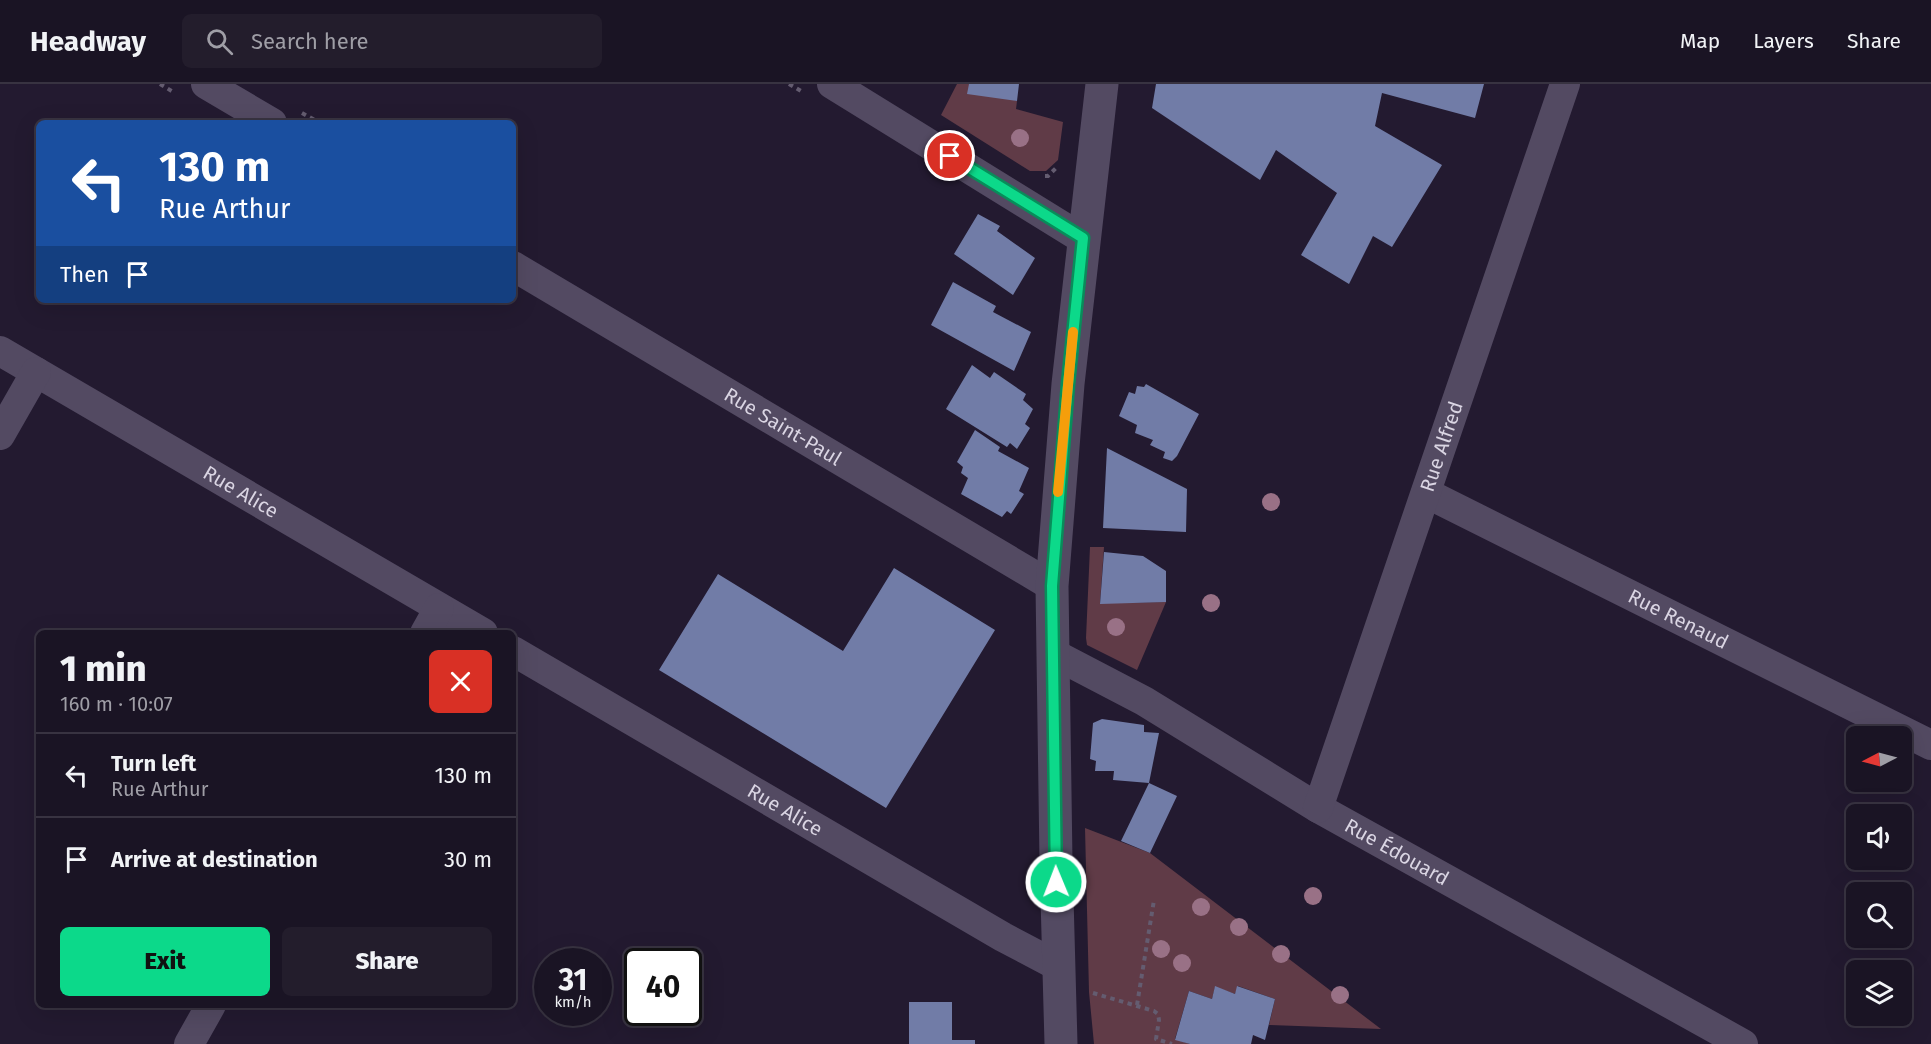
<!DOCTYPE html>
<meta charset="utf-8">
<style>
:root{--surface:#1a1424;--page:#231d2c;--text:#f1f3f6;--muted:#9f9ea6;--line:#383341;--accent:#0cd98a}
body{margin:0;font-family:"Fira Sans",sans-serif;background:var(--page);color:var(--text);height:100vh;display:flex;flex-direction:column;font-size:22px;white-space:nowrap}
*{box-sizing:border-box;margin:0}
p{font-size:20px;color:var(--muted)}
.icon{flex:none;width:33px;height:33px;fill:none;stroke:currentColor;stroke-width:2;stroke-linecap:round;stroke-linejoin:round}
.map{position:relative;flex:1;overflow:hidden}
.side{position:absolute;left:36px;top:546px;width:480px;height:378px;display:flex;flex-direction:column;background:var(--surface);border-radius:9px;box-shadow:0 6px 24px #0002,0 0 0 2px var(--line)}
.side>*{flex:none}
.hud{position:absolute;left:36px;top:36px;width:480px;height:183px;border-radius:9px;box-shadow:0 6px 24px #0002,0 0 0 2px var(--line);background:#1a4fa0;color:#fff;overflow:hidden}
.needle{width:39px;rotate:264deg}
.controls{position:absolute;left:1846px;top:642px;display:grid;gap:12px}
.controls a{display:grid;place-items:center;width:66px;height:66px;border-radius:9px;background:var(--surface);box-shadow:0 6px 24px #0002,0 0 0 2px var(--line);font-size:30px}
.speed{position:absolute;left:534px;top:864px;display:flex;gap:12px;font-size:30px;font-weight:700;text-align:center}
.speed>*{display:grid;place-content:center;width:78px;height:78px;border-radius:50%;background:var(--surface);box-shadow:0 6px 24px #0002,0 0 0 2px var(--line);line-height:1}
.speed small{font-size:15px;font-weight:400}
.speed .limit{border:3px solid #111;border-radius:9px;background:#fff;color:#111}
.pin{position:absolute;display:grid;place-items:center;width:51px;height:51px;color:#fff;margin:-26px;border:3px solid #fff;border-radius:50%;box-shadow:0 2px 6px #0007}
.me{position:absolute;width:66px;margin:-33px;rotate:359deg;stroke-linejoin:round;filter:drop-shadow(0 0 4px #0008)}
.turn{display:flex;align-items:center;gap:21px;height:126px;padding:0 24px;font-size:27px}
.turn .icon{width:78px;height:78px;stroke-width:2.5}
.turn b{display:block;font-size:42px;line-height:51px}
.then{display:flex;align-items:center;height:57px;padding:0 24px;background:#0003;gap:12px;font-size:22px}
.round{display:grid;place-items:center;flex:none;width:63px;height:63px;border-radius:9px;background:var(--page)}
.summary{display:flex;align-items:center;justify-content:space-between;height:102px;padding:0 24px}
h1{font-size:36px;font-weight:800;line-height:45px}
.cta{display:flex;gap:12px;margin-top:auto;padding:12px 24px}
.cta a{flex:1;height:69px;border-radius:9px;background:var(--accent);color:#111;font-size:24px;font-weight:800;line-height:69px;text-align:center}
.cta a+a{background:var(--page);color:var(--text)}
ul{padding:0;list-style:none}
li{display:flex;align-items:center;gap:18px;height:84px;padding:0 24px;border-top:2px solid var(--line)}
li div{flex:1}
li b{display:block;font-size:22px}
li em{font-style:normal}
header{display:flex;align-items:center;gap:36px;box-sizing:border-box;height:84px;padding:0 30px;background:var(--surface);border-bottom:2px solid var(--line)}
header strong{font-size:28px}
nav{display:flex;gap:33px;margin-inline-start:auto;font-size:21px}
.search{width:420px;height:54px;background:var(--page);display:flex;align-items:center;gap:15px;box-sizing:border-box;padding:0 21px;border-radius:9px;color:var(--muted);font-size:22px}
.map>svg:first-child{display:block}
</style>
<header>
<strong>Headway</strong>
<div class="search"><svg class="icon" aria-label="search" viewBox="0 0 24 24"><circle cx="10" cy="10" r="6"/><path d="M15 15l6 6"/></svg>Search here</div>
<nav><a>Map</a><a>Layers</a><a>Share</a></nav>
</header>
<div class="map">
<svg width="1931" height="960" viewBox="0 0 1931 960">
<rect width="100%" height="100%" fill="#231a30"/>
<path fill="#603b47" d="M957,0h12l48,17 -1,8 47,13 -5,38 -12,11h-16l-89,-56z
M1090,463h14l-4,56 66,-1 -29,68 -50,-25 -1,-7z
M1085,744l65,25 231,176 -112,-4 6,-26 -37,-13 -3,8 -20,-7 -3,12 -23,-8 -14,48 15,5h-96l-5,-52z"/>
<path fill="#717ca7" d="M969,0h50l-2,17 -50,-7z
M1156,0h328l-9,34 -93,-25 -7,33 67,39 -50,82 -19,-11 -24,48 -48,-29 36,-62 -61,-43 -16,30 -108,-72z
M978,130l22,12 -3,5 38,27 -22,37 -59,-41z
M953,198l43,24 -3,6 38,20 -17,39 -83,-46z
M972,281l18,13 4,-6 32,22 -3,6 10,9 -8,15 5,4 -13,21 -7,-6 -3,4 -61,-38z
M1146,300l53,30 -22,42 -5,5 -9,-3 2,-6 -15,-7 3,-5 -18,-7 2,-8 -18,-9 10,-24 6,2 2,-8 7,1z
M975,346l25,17 -2,4 31,17 -10,23 5,3 -13,20 -4,-3 -5,6 -41,-23 7,-16 -7,-5 2,-6 -6,-5z
M1107,364l80,41 -1,43 -83,-4z
M1104,468l39,4 23,15v31l-66,2z
M894,484l101,62 -109,178 -227,-138 59,-96 125,77z
M1102,635l42,6v7l15,1 -10,50 28,13 -27,57 -29,-12 28,-58 -36,-3 1,-9h-19l1,-10 -6,-2 3,-36z
M1215,902l20,8 2,-8 38,13 -10,41 -12,-5 -2,9h-61l-15,-4 14,-49 23,8z
M909,918h43v38h23v4h-66z"/>
<g fill="none" stroke-linecap="round" stroke-linejoin="round">
<path stroke="#645c70" stroke-width="4" stroke-dasharray="4.5 4.5" stroke-linecap="butt" d="M160,0l15,9
M789,0l12,7
M302,29l18,10
M1045,92h3l9,-9
M1093,909l61,18 4,3 1,6 -3,19 16,5
M1137,921l17,-105"/>
<g stroke="#534a62" stroke-width="30">
<path d="M206,0l66,39"/>
<path d="M832,0l251,155"/>
<path id="s1" d="M513,182l539,320"/>
<path id="s2" d="M0,267l483,282"/>
<path d="M0,351l36,-63"/>
<path id="s3" d="M1426,409l505,252"/>
<path d="M425,549l14,-25"/>
<path id="s4" d="M513,567l490,286 55,29"/>
<path id="s5" d="M1054,570l90,47 174,107 425,236"/>
<path id="s6" d="M1318,724l247,-724"/>
<path d="M189,960l22,-39"/>
</g>
<path stroke="#534a62" stroke-width="33" d="M1061,960l-5,-183 -4,-275 16,-202 34,-300"/>
</g>
<g fill="#997186">
<circle cx="1020" cy="54" r="9"/>
<circle cx="1271" cy="418" r="9"/>
<circle cx="1211" cy="519" r="9"/>
<circle cx="1116" cy="543" r="9"/>
<circle cx="1313" cy="812" r="9"/>
<circle cx="1201" cy="823" r="9"/>
<circle cx="1239" cy="843" r="9"/>
<circle cx="1161" cy="865" r="9"/>
<circle cx="1281" cy="870" r="9"/>
<circle cx="1182" cy="879" r="9"/>
<circle cx="1340" cy="911" r="9"/>
</g>
<g fill="none" stroke-linecap="round" stroke-linejoin="round">
<g stroke="#088d5a" stroke-width="15">
<path id="route" d="M950,72l133,82 -15,146 -16,202 4,296"/>
</g>
<use href="#route" stroke="#0cd98a" stroke-width="10"/>
<path stroke="#f59e0b" stroke-width="10" d="M1058,408l15,-160"/>
</g>
<g text-anchor="middle" dominant-baseline="central" stroke-width="6" stroke-linejoin="round" paint-order="stroke">
<g font-size="20" fill="#dad5e3" stroke="#0b0710">
<text stroke="none"><textPath href="#s1" startOffset="314">Rue Saint-Paul</textPath></text>
<text stroke="none"><textPath href="#s6" startOffset="382">Rue Alfred</textPath></text>
<text stroke="none"><textPath href="#s2" startOffset="279">Rue Alice</textPath></text>
<text stroke="none"><textPath href="#s3" startOffset="282">Rue Renaud</textPath></text>
<text stroke="none"><textPath href="#s4" startOffset="315">Rue Alice</textPath></text>
<text stroke="none"><textPath href="#s5" startOffset="396">Rue Édouard</textPath></text>
</g>
</g>
</svg>
<div class="controls">
<a><svg class="needle" viewBox="-14 -14 28 28"><path d="M0-13l5 13h-10z" fill="#e53935"/><path d="M0 13l5-13h-10z" fill="#9f9ea6"/></svg></a>
<a><svg class="icon" aria-label="sound" viewBox="0 0 24 24"><path d="M4 9h4l5-4v14l-5-4H4zM17 9q2 3 0 6"/></svg></a>
<a><svg class="icon" aria-label="search" viewBox="0 0 24 24"><circle cx="10" cy="10" r="6"/><path d="M15 15l6 6"/></svg></a>
<a><svg class="icon" aria-label="layers" viewBox="0 0 24 24"><path d="M12 4l9 5-9 5-9-5zM3 14l9 5 9-5"/></svg></a>
</div>
<div class="speed"><div>31<small>km/h</small></div><div class="limit">40</div></div>
<div class="pin" style="left:950px;top:72px;background:#d93025"><svg class="icon" aria-label="arrive" viewBox="0 0 24 24"><path d="M6 21V4h12l-3 4 3 4H6"/></svg></div>
<svg class="me" style="left:1056px;top:798px" viewBox="-20 -20 40 40"><circle r="17" fill="#0cd98a" stroke="#fff" stroke-width="3"/><path d="M0-11L8 9 0 5-8 9z" fill="#fff"/></svg>
<div class="hud">
<div class="turn"><svg class="icon" aria-label="left" viewBox="0 0 24 24"><path d="M17 20v-9H6M10 6l-5 5 5 5"/></svg><div><b>130 m</b>Rue Arthur</div></div>
<div class="then">Then<svg class="icon" aria-label="arrive" viewBox="0 0 24 24"><path d="M6 21V4h12l-3 4 3 4H6"/></svg></div>
</div>
<section class="side">
<div class="summary"><div><h1>1 min</h1><p>160 m · 10:07</p></div><a class="round" style="background:#d93025;color:#fff"><svg class="icon" aria-label="close" viewBox="0 0 24 24"><path d="M6 6l12 12M18 6L6 18"/></svg></a></div>
<ul>
<li><svg class="icon" aria-label="left" viewBox="0 0 24 24"><path d="M17 20v-9H6M10 6l-5 5 5 5"/></svg><div><b>Turn left</b><p>Rue Arthur</p></div><em>130 m</em></li>
<li><svg class="icon" aria-label="arrive" viewBox="0 0 24 24"><path d="M6 21V4h12l-3 4 3 4H6"/></svg><div><b>Arrive at destination</b></div><em>30 m</em></li>
</ul>
<div class="cta"><a>Exit</a><a>Share</a></div>
</section>
</div>
